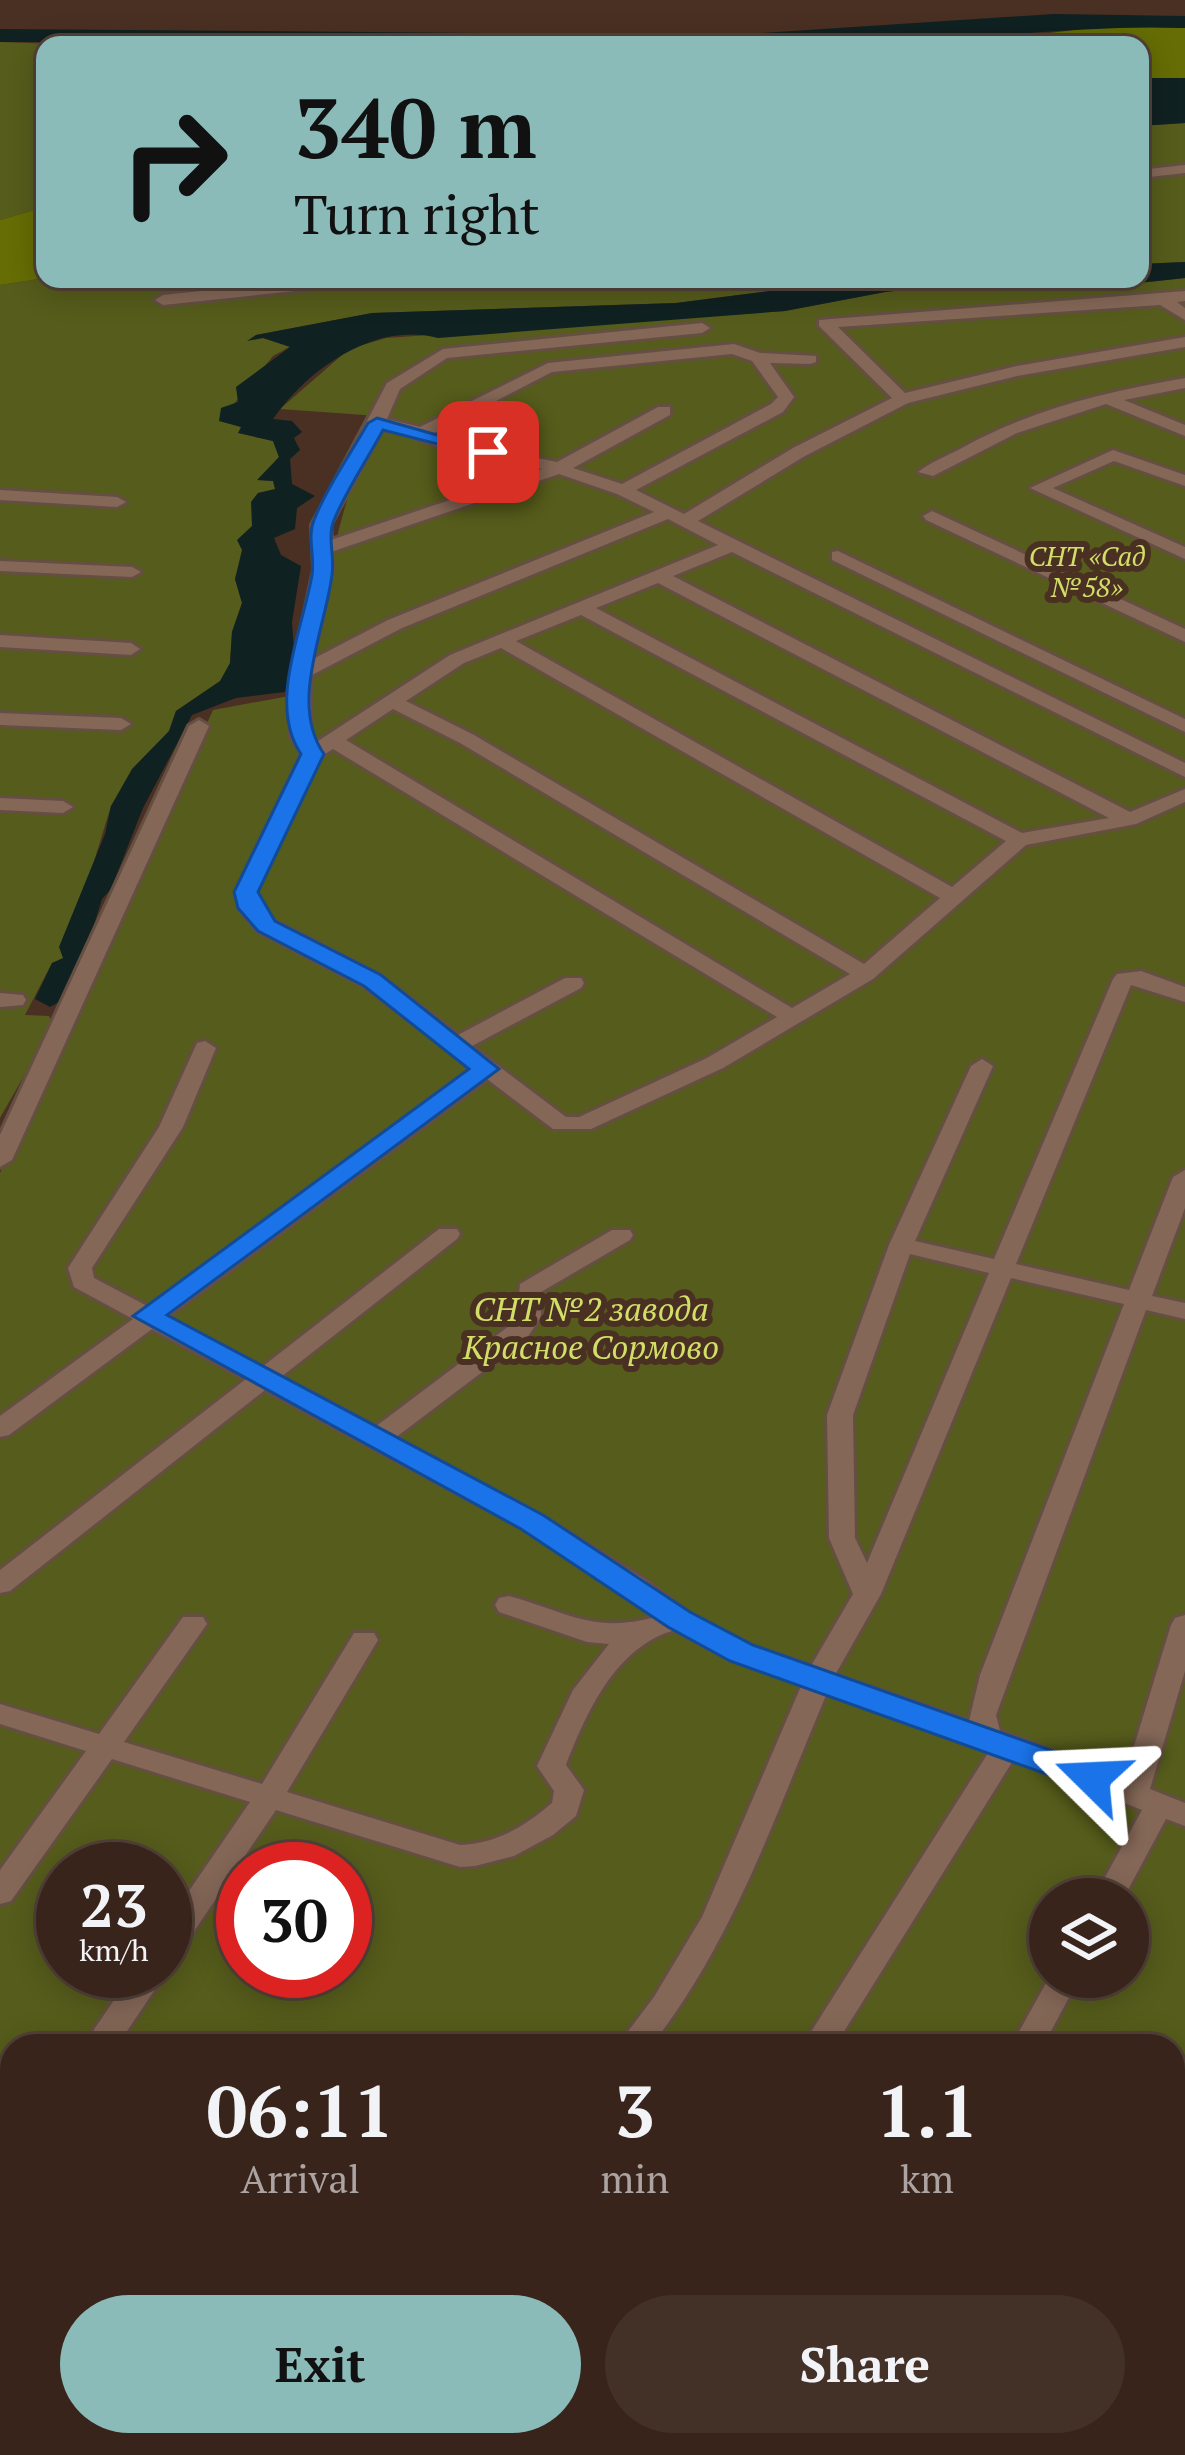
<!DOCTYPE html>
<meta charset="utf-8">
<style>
:root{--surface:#38241a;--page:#433027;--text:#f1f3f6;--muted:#aba4a2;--line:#524139;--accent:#8bbbb9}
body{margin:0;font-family:"PT Serif",serif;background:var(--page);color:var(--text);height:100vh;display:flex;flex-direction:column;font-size:45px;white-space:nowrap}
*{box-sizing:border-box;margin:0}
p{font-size:39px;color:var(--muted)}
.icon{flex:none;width:66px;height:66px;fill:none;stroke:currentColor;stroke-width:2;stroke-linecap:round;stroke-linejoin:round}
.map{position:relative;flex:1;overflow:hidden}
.details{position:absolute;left:0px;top:2034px;width:1185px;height:423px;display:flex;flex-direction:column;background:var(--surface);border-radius:36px 36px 0 0;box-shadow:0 6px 30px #0003,0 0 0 3px var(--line)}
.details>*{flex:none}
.guide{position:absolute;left:36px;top:36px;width:1113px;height:252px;border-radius:24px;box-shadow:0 6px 30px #0003,0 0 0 3px var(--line);background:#8bbbb9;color:#111;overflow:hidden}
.tools{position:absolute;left:1029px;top:1878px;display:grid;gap:24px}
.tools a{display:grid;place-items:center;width:120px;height:120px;border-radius:50%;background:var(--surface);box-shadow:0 6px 30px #0003,0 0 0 3px var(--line);font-size:60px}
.speed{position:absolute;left:36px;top:1842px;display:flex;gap:24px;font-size:60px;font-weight:700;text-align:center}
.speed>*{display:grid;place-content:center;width:156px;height:156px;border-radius:50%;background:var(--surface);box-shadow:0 6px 30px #0003,0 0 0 3px var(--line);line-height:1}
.speed small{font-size:30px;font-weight:400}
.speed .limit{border:18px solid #d22;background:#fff;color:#111}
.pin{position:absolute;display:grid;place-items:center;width:102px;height:102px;color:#fff;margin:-51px;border-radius:24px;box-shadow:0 6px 18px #0006}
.me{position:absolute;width:132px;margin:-66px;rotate:291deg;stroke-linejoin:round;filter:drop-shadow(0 0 9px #0008)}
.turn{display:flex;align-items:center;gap:42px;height:252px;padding:0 60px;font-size:54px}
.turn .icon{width:156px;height:156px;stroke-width:2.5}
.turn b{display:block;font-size:84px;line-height:102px}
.eta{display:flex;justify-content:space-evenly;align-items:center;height:204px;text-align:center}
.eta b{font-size:72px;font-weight:700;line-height:84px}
.action{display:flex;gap:24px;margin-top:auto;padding:24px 60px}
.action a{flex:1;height:138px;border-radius:72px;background:var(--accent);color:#111;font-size:48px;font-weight:700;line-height:138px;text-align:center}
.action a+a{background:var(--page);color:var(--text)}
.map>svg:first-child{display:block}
</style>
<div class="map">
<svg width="1185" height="2455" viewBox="0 0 1185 2455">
<rect width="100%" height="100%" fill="#4a3022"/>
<path fill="#565c1b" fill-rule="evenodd" d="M0,42l86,3h-41v162l-45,13z
M1185,123v139l-45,2v-138z
M45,278l820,1 -189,24 -304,10 -116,22 -5,5 12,-2 28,8 -18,10 -53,65 22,6 -3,6 34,8 6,16 -20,23 14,1 3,9 -18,3 -6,8v25l-17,53 7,24 -10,29 -2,31 -9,18 -45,30 -7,20 -58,75 -47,153 -12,4 -27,52 24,1 4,9 -53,93v-833z
M1185,278v1843l-12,11v-86h-1161v399h825l-10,10h-827v-1282l213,-463 87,-16 10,-15c14,-91 30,-179 68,-263l-98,-7 69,-60 37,-11 399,-27 100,-19 80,-9 108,7zM63,1869h102v102h-102zM243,1869h102v102h-102zM1050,1899h78v78h-78z"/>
<path fill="#656d04" d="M1106,26l79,2v50h-45v-33h-296l165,-7z
M45,207v71l-45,7v-65z"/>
<path fill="#102122" d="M1054,14l131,2v12c-115,-4 -230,15 -346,17 -279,4 -560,-4 -839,-3v-13l730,6z
M1140,78h45v45l-45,3z
M1185,262v16l-112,12 -108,-7 -80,9 -100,19 -347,27c-63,-17 -130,31 -165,81l19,2 10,11 -8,6 6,12 -10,9 2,25 23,12 -18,12 -2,21 -21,9 7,17 20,11 -9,56 3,40 -10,30 -49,6 -44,17 -49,93 -32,81 -9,10 -30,96 -22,12 -15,-8 17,-36 11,-5 -4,-11 46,-113 6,-28 21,-37 37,-38 7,-20 44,-30 10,-18 2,-31 10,-29 -7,-24 7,-29 -5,-10 15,-14 -1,-24 7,-9 17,-4 -2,-8 -16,-1 22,-23 -6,-16 -35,-8 3,-6 -22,-6 2,-13 17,-6 -2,-15 54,-40 -27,-9 -16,3 9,-6 116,-22 304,-10 189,-24h275v-15z"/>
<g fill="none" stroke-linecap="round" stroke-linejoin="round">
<g stroke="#644f42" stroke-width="6">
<path id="minor" d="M1185,165v8l-45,5v-8z
M317,279h52l-8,5 -198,21 -8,-5 8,-5z
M1185,291v10l-8,1 8,6v12l-25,-15 -322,22 67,66 112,-27 168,-29v10l-168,29 -109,27 -103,53 -107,65 487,242v14l-453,-225 -59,24 457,236 55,-23v13l-49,22 -110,21 -153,134 -150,89 -132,61h-38l-66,-50 -320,238 95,50 177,-138h18l3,5 -3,5 -176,138 94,50 134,-101 8,-10 3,-32 92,-54h18l3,5 -3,5 -89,52v25l-14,21 -132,100 146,78 103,63 44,34 64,33 59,20 42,-72 -24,-56 -2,-123 62,-170 82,-179 11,-7 11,7 -78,175 79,18 119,-280 4,-5 24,-3 44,16v15l-54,-17 -115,279 113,26 44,-113 12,-7v38l-33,88 33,7v16l-39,-9 -150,405 4,16 124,48 47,-154 4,-7 10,-3v56l-35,118 35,14v23l-19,-7 -43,80h-30l49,-89 -128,-51 -179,287h-33l188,-296 -163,-57c-52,122 -93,247 -176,353h-34l37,-49 48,-80 100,-233 -70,-24 -57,-30c-59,16 -89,83 -109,135l18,25 -8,26 -23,19 -39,21 -39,10 -15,1 -184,-57 -100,148 -11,4v-36l85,-124 -138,-43 -101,142 -11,3v-34l86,-119 -86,-27v-20l99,30 84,-117h20l4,7 -83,118 138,42 92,-151h20l4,7 -91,152 173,53c37,-2 64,-18 92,-42l2,-12 -17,-25 36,-76 36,-46 -22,-2 -88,-30 -4,-7 4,-7 10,-2c58,16 85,38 146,21l-132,-89 -258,-138 -255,201 -10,2v-23l246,-191 -94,-50 -143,106 -9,2v-21l133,-97 -59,-32 -6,-19 91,-141 38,-84 8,-2 11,7 -33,79 -91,141 2,10 55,29 324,-239 -109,-82 -106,-55 -19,-23 -3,-16 66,-138 -11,-17 -2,-25 3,-39 22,-103 -2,-45 75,-142 56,-34 259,-26 8,5 -8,5 -255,25 -47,31 -13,30 33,8 128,-64 186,-19 26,9 56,3v6l-6,2 -40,-1 24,34 -11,15 -147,78 48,24 109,-66 99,-50 -73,-72v-6zM732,354l20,7 26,36 -7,7 -149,80 -49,-16 97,-53v-8h-12l-101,55 -100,-20 -23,-9 118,-61zM382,429l19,3 46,18 95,19 -211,71 -1,-15zM559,474l58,20 37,18 -266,108 -75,39 19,-89 -1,-18zM668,519l50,26 -268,110 -135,88 -4,-6 -1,-61 92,-48zM658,583l451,235 -87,15 -426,-225zM581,615l425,226 -54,46 -436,-246zM501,648l439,250 -76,66 -390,-229 -68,-34 58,-38zM393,709l67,34 390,231 -58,34 -446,-268zM333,749l444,268 -70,41 -128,59h-13l-94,-71 109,-58 3,-5 -3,-5h-16l-107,57 -78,-59 -106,-55 -14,-14 -4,-15 64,-135zM910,1254l79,19 -122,290 -12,-25 -2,-123zM1011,1278l113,26 -144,371 -11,46 -134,-46 46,-81z
M1185,378v10l-61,12 61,25v11l-79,-32 -89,29 -84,43 -15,-4c12,-9 28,-16 42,-23 71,-40 146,-57 225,-71z
M1113,450l72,25v11l-71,-25 -61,27 132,59v12l-155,-71z
M0,490l117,7 9,5 -9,5 -117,-7z
M932,511l253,118v13l-259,-122 -3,-4z
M838,551l347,168v13l-353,-172v-8z
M0,561l132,6 9,5 -9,5 -132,-6z
M0,635l131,8 9,6 -9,6 -131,-8z
M0,713l121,5 10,6 -10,6 -121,-5z
M199,720l10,6 -197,434 -12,7v-32l189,-409z
M0,798l63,3 10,6 -10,6 -63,-3z
M0,993l23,2 3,5 -3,5 -23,2z
M165,1968l1,3 -4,8 -45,67h-22l-5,-9 5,-9 39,-57z
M1050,1976l30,1 -37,69h-32z
M1185,2100v33l-12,4v-33z
M12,2436v9h35l-5,10h-42v-13z
M166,2445h43l-5,10h-43z
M463,2445h42l-5,10h-42z
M769,2445h42l-5,10h-42z"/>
</g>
<use href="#minor" fill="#846757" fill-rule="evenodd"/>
</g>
<path fill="#1a73e8" stroke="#114b97" stroke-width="3" d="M377,418l120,34 -9,5 -105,-27c-16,30 -36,59 -49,90 -7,16 1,37 -2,55 -7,55 -43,129 -8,179l-66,138 17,29 106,54 118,94 -332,246 376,200 147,97 63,33 351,124 4,9 -4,8h-24l-350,-125 -62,-34 -147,-98 -388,-213 336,-247 -105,-83 -106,-55 -20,-23 -4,-16 67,-138c-34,-50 2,-125 11,-179 3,-18 -5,-39 2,-55 13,-33 36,-65 54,-97z"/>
<g text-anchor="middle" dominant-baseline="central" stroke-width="12" stroke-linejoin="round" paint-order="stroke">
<g font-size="27" font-style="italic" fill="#d1de67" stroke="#4a3022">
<text x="1087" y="556">СНТ «Сад<tspan x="1087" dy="31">№58»</tspan></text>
</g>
<g font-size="33" font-style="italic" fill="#d1de67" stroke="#4a3022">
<text x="591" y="1308">СНТ №2 завода<tspan x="591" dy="38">Красное Сормово</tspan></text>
</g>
</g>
</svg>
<div class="tools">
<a><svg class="icon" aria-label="layers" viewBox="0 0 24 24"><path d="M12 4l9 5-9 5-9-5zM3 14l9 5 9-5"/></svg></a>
</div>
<div class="speed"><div>23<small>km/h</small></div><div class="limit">30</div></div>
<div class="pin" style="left:488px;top:452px;background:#d93025"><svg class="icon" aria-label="arrive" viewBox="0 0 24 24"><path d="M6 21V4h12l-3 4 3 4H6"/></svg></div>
<svg class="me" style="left:1092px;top:1778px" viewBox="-20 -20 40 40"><path d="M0-17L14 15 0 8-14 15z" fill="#1a73e8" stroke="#fff" stroke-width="4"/></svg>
<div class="guide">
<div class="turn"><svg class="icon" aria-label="right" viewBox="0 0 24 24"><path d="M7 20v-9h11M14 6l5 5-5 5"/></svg><div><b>340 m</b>Turn right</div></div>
</div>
<section class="details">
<div class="eta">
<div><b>06:11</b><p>Arrival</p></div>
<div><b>3</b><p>min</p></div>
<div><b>1.1</b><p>km</p></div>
</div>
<div class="action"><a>Exit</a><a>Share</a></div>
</section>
</div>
